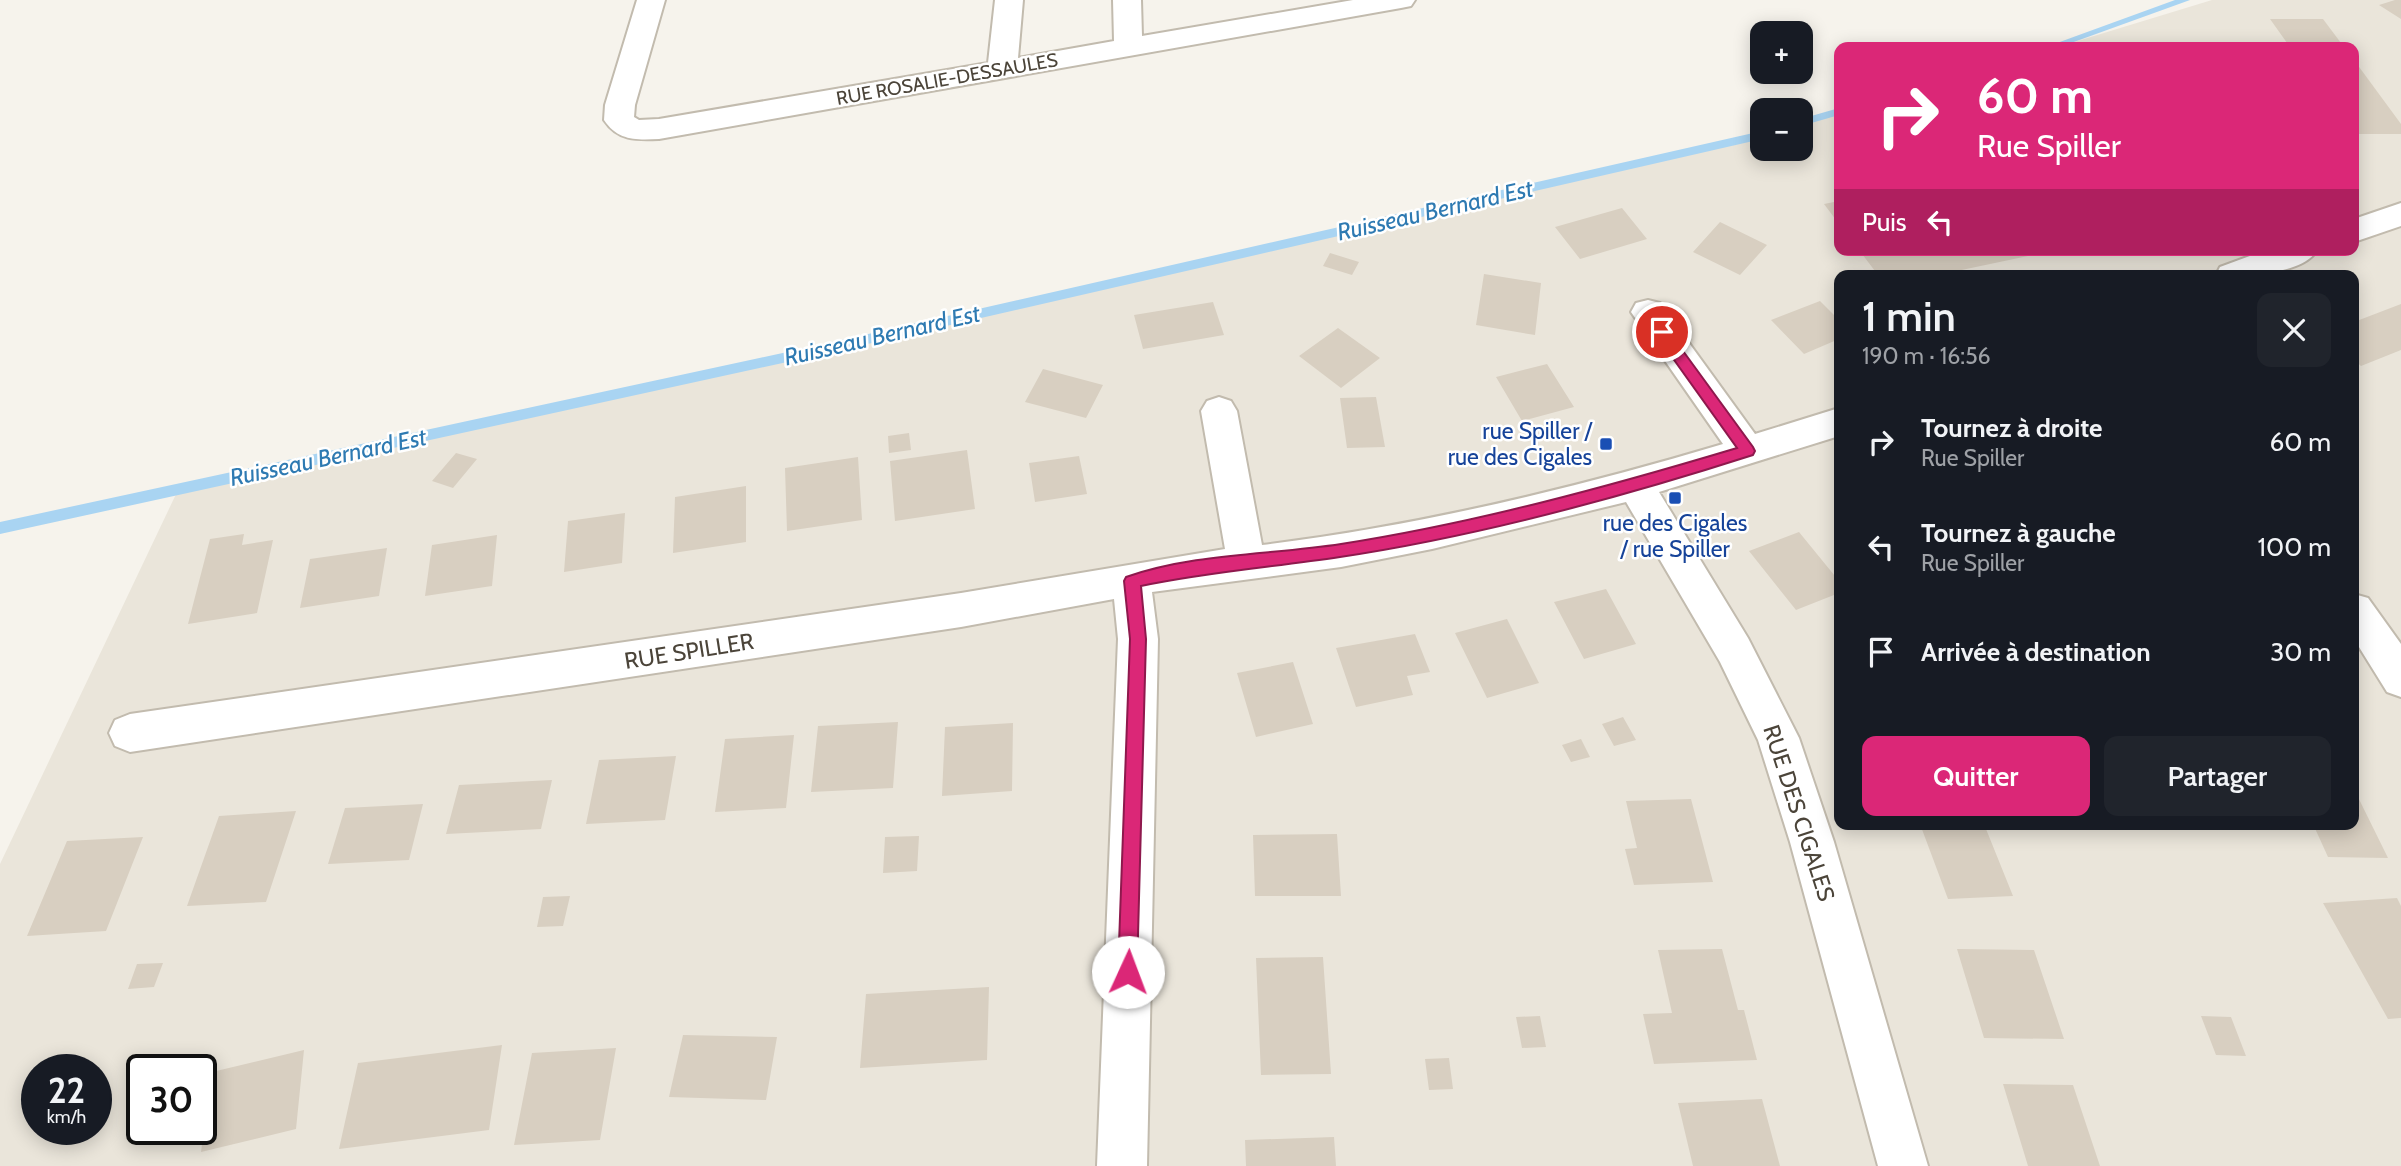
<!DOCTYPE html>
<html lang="fr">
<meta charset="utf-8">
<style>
:root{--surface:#171b24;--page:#20242c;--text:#f1f3f6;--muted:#9ea1a6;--accent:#db2777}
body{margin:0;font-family:Cabin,sans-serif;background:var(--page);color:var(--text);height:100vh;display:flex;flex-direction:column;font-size:26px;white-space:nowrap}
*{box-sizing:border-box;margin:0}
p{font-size:23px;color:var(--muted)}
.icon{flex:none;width:38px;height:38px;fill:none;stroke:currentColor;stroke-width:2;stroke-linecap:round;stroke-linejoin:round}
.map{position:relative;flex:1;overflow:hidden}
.sheet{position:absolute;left:1834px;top:270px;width:525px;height:560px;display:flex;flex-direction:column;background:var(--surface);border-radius:14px;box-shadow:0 4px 18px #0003}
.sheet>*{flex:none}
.hud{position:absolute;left:1834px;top:42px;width:525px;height:214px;border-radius:14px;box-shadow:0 4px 18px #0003;background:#db2777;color:#fff;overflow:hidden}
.controls{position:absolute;left:1750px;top:21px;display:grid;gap:14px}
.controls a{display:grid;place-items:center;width:63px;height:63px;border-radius:14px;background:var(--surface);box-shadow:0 4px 18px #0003;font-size:35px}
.speed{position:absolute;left:21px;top:1054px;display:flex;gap:14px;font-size:35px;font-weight:700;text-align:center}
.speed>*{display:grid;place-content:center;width:91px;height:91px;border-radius:50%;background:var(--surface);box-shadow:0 4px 18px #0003;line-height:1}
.speed small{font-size:18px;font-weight:400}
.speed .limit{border:4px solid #111;border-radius:10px;background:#fff;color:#111}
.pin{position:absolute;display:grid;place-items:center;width:60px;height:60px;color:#fff;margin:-30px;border:4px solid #fff;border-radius:50%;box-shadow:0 2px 7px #0007}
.me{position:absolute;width:77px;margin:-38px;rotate:2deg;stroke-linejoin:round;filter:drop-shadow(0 0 5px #0008)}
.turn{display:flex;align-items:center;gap:24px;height:147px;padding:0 28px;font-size:32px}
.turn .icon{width:91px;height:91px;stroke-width:2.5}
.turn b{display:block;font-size:49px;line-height:60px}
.then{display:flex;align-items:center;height:66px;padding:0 28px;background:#0003;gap:14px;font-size:26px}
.round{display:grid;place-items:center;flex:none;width:74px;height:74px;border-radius:14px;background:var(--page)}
.summary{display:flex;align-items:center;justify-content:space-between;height:119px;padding:0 28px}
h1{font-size:42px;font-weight:600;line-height:52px}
.primary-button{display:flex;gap:14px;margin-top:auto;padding:14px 28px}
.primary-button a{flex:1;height:80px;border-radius:14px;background:var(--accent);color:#fff;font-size:28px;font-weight:600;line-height:80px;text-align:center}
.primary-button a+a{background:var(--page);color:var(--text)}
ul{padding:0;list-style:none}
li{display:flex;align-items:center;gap:21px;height:105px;padding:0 28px}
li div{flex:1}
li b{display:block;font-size:26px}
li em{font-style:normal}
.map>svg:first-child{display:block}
</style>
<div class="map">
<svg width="2401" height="1166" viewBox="0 0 2401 1166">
<rect width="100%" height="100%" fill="#f6f3ec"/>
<path fill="#eae5da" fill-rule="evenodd" d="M2212,0h189v1166h-2401v-302l178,-374 646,-141 938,-214v14h39v-25l38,-12v138h515v-203h-296zM1839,275h515v549h-515zM37,1069h59v60h-59zM142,1069h59v60h-59z"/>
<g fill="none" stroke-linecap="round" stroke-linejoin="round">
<path fill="#a9d4f2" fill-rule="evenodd" d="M2175,0h15l-130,47h-14z
M1839,108v7l-38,11v-7z
M1762,131v8l-938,215 -824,180v-12l824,-178z"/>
</g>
<path fill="#d8cfc1" d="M2395,0h6v19l-22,-14z
M2270,19h53l21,28h-54z
M2354,60l47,64v10h-47z
M1839,201v23l-15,-20z
M1622,208l25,31 -67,20 -25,-32z
M1720,222l47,23 -27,30 -47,-23z
M1859,250h164l5,6 -90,19h-60z
M1330,253l29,9 -7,13 -29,-9z
M1484,274l57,9 -6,52 -59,-10z
M1820,301l19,19v19l-35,15 -33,-34z
M1213,302l11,33 -81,14 -9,-34z
M2401,304v46l-40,16 -7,-6v-38z
M1338,328l42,30 -39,30 -42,-32z
M1547,364l27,43 -52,14 -26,-44z
M1043,369l60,16 -17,33 -61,-16z
M1376,397l9,50 -38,1 -7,-50z
M909,433l2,17 -22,3 -1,-17z
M967,450l8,59 -80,12 -5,-60z
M456,453l21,6 -24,29 -21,-7z
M1079,456l8,38 -52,8 -6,-39z
M858,457l4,63 -75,11 -2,-63z
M746,486v56l-73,11 2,-56z
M625,513l-3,50 -58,9 4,-51z
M1799,532l40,49v12l-43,17 -47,-59z
M244,534l-2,11 31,-5 -16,73 -69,11 22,-85z
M497,535l-5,51 -67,10 7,-51z
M387,548l-8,48 -79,12 10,-49z
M1606,589l30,55 -52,15 -30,-57z
M1507,619l32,64 -52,15 -32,-65z
M1415,634l15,38 -23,4 6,19 -57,12 -20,-59z
M1293,662l20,62 -57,13 -19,-64z
M1623,717l13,23 -22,6 -12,-22z
M898,722l-5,66 -82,4 7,-66z
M1013,723l-1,68 -70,5 3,-69z
M794,735l-8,73 -71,4 10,-73z
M1581,739l9,18 -19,5 -9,-17z
M676,756l-11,64 -79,4 13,-64z
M552,780l-11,49 -95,5 13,-49z
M2354,789l34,69 -60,-1 -15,-33h41z
M1691,799l22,83 -79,3 -9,-36 12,-1 -11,-47z
M423,804l-14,56 -81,4 17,-56z
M296,811l-30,91 -79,4 32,-90z
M1920,824h64l29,72 -65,3z
M1337,834l4,62h-86l-2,-61z
M919,836l-2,35 -34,2 2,-36z
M143,837l-37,94 -79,5 40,-95z
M570,896l-7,30 -26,1 6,-30z
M2397,898l4,8v112l-13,1 -65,-116z
M1722,949l16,61h6l13,50 -103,4 -11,-50 29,-1 -14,-63z
M1957,949l77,1 30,89 -80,-1z
M1323,957l8,117 -70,1 -5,-117z
M163,963l-9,24 -26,2 9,-25z
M989,987l-2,73 -127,8 6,-74z
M1540,1016l6,31 -24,1 -6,-31z
M2201,1016l30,1 15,39 -30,-1z
M683,1035l94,2 -11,63 -97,-3z
M502,1045l-13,85 -150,19 19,-86z
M616,1048l-16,92 -86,5 18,-92z
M304,1050l-8,79 -95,23 11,-80z
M1449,1058l4,31 -24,1 -4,-31z
M2003,1084l70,1 27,81h-72z
M1762,1099l18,67h-87l-15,-63z
M1334,1137l2,29h-90l-1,-26z"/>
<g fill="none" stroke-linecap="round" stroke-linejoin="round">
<g stroke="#c2bbae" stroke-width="4">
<path id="minor" d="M637,0h28l-30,105 -1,12 5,3 20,-1 329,-56 7,-63h28l-5,58 96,-17 -1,-41h28l1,36 211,-36h62l-4,6 -10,2 -742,131c-23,1 -41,2 -55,-19l1,-15z
M2401,203v23l-47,16v-23z
M2266,250h51c-15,26 -74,25 -101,25l4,-8z
M1648,300l12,3 95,131 84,-26v28l-180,56 89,146 51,100 35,104 94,324h-50l-88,-324 -32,-102 -38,-78 -94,-160 -194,47 -91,18 -189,25 6,47 -11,527h-50l21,-527 -4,-40 -153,28 -831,125 -15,-6 -6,-13 6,-13 15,-6 831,-121 264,-44 -24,-138 6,-10 12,-4 12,4 6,10 25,134c156,-19 310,-56 461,-101l-92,-132 5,-9z
M2354,594l14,4 33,46v53l-14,-5 -33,-53z"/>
</g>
<use href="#minor" fill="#fff" fill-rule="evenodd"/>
</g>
<path fill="#db2777" stroke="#8e194d" stroke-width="2" d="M1662,327l5,2 86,118 2,4 -2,4c-134,43 -273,81 -413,102 -66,10 -133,15 -199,29l5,53 -9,333 -2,6 -7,3 -7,-3 -3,-6 12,-333 -6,-58 2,-4c68,-24 145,-22 215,-33 134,-21 266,-57 396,-96l-80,-112 -2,-4z"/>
<g fill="#1a4fb4" stroke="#fff" stroke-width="2.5">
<rect x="1599" y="437" width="14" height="14" rx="3.5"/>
<rect x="1668" y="491" width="14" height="14" rx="3.5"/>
</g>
<g text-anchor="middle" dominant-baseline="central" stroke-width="5" stroke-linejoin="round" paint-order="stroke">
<g font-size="19" fill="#4b4439" stroke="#fff">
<text transform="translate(947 79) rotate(-10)">RUE ROSALIE-DESSAULES</text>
</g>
<g font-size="23" fill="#164399" stroke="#fff" text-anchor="end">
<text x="1592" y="431">rue Spiller /<tspan x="1592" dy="26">rue des Cigales</tspan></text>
<text x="1675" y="523" text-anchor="middle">rue des Cigales<tspan x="1675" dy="26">/ rue Spiller</tspan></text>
</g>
<g font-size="23" fill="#4b4439" stroke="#fff">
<text transform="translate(689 651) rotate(-9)">RUE SPILLER</text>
<text transform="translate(1799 813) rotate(72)">RUE DES CIGALES</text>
</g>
<g font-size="24" font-style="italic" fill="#2e7ab2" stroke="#fff">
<text transform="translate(1435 210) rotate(-13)">Ruisseau Bernard Est</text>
<text transform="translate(882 335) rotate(-13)">Ruisseau Bernard Est</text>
<text transform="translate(328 457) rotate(-12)">Ruisseau Bernard Est</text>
</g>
</g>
</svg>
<div class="controls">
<a>+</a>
<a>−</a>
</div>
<div class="speed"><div>22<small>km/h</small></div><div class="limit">30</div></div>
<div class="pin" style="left:1662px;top:332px;background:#d93025"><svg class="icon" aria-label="arrive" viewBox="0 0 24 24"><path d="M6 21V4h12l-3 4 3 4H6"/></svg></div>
<svg class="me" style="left:1128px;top:972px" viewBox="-20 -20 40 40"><circle r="19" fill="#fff"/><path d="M0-13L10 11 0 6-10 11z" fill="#db2777"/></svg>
<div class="hud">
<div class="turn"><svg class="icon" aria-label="right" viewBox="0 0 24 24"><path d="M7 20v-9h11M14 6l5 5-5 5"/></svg><div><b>60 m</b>Rue Spiller</div></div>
<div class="then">Puis<svg class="icon" aria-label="left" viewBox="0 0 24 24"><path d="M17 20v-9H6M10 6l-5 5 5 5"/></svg></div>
</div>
<section class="sheet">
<div class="summary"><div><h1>1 min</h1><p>190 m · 16:56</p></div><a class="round"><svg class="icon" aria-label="close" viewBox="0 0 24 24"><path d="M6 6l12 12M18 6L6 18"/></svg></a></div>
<ul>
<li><svg class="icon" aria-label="right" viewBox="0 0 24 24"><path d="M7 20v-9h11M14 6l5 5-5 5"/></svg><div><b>Tournez à droite</b><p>Rue Spiller</p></div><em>60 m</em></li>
<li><svg class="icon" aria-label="left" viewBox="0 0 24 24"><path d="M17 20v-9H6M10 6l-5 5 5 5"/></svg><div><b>Tournez à gauche</b><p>Rue Spiller</p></div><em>100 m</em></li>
<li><svg class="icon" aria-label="arrive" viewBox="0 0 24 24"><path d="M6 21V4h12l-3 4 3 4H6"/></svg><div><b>Arrivée à destination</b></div><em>30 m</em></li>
</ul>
<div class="primary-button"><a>Quitter</a><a>Partager</a></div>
</section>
</div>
